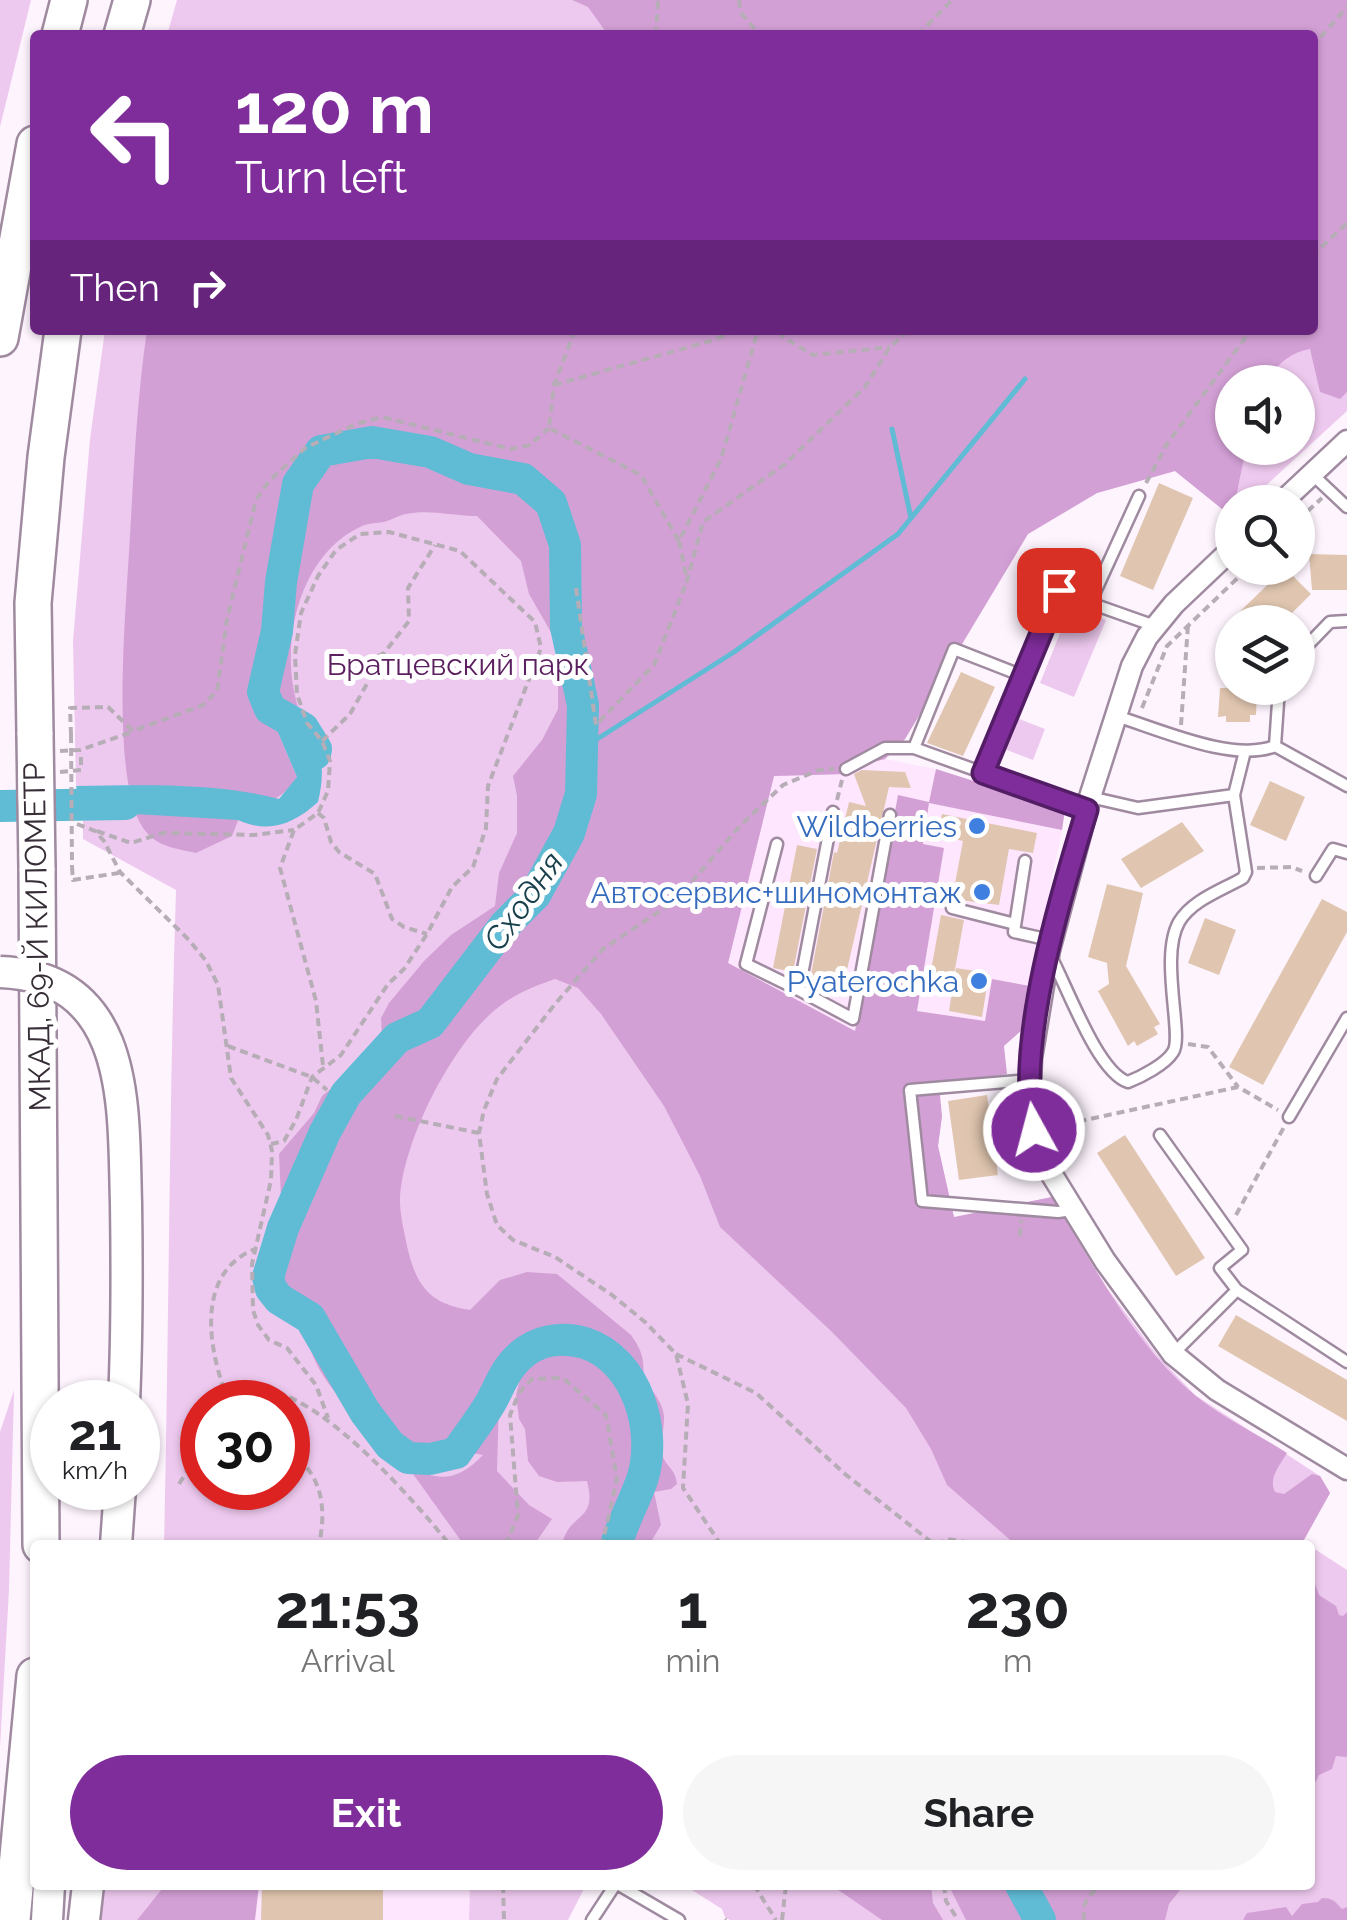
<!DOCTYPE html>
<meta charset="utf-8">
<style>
:root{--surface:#fff;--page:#f6f6f6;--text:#202124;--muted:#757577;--accent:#802d9c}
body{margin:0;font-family:Raleway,sans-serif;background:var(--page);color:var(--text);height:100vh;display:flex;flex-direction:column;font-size:38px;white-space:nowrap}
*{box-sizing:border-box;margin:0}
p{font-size:32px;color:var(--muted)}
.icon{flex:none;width:55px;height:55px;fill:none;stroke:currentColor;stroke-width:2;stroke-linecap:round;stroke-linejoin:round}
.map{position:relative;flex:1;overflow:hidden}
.drawer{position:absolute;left:30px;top:1540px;width:1285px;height:350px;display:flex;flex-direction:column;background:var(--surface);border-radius:10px;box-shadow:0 2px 8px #0004}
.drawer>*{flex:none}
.banner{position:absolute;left:30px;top:30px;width:1288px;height:305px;border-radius:10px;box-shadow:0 2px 8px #0004;background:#802d9c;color:#fff;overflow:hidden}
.controls{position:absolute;left:1215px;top:365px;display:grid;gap:20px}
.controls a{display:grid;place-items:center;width:100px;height:100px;border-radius:50%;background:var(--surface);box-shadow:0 2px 8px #0004;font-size:50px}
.speed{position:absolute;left:30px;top:1380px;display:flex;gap:20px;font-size:50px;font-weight:700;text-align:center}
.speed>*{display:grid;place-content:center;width:130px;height:130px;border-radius:50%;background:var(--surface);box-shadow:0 2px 8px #0004;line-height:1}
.speed small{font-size:25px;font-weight:400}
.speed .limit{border:15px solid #d22;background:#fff;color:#111}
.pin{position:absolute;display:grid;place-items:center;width:85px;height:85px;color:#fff;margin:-42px;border-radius:20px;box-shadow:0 5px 15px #0006}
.me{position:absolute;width:110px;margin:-55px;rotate:353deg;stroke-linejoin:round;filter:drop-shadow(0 0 8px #0008)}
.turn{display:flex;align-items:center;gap:35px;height:210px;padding:0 40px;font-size:45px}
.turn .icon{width:130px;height:130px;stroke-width:2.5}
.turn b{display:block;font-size:70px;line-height:85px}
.then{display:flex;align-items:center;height:95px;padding:0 40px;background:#0003;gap:20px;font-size:38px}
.eta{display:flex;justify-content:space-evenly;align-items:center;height:170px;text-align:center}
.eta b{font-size:60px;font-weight:700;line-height:70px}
.primary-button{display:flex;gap:20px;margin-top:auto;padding:20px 40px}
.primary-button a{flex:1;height:115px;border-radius:60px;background:var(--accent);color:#fff;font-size:40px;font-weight:700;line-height:115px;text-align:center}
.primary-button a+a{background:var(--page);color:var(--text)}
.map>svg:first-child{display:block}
</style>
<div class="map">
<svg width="1347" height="1920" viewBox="0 0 1347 1920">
<rect width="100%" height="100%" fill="#fef4fe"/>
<path fill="#fee6fe" d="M885,759l51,10 -7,33 133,28 -32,156 -38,-7 -7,42 -68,-10 27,-163 -21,-3 5,-43 -30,-6 -43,236 -127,-69 46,-187 72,-2 7,-7z
M259,1885h211l-1,35h-214z"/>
<path fill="#eec9ef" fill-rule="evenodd" d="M0,0h31l-31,127z
M177,0h1170v411l-99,91h-16v15l-57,-46 -78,22 -69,41 -123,205 -20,20 -32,8 -7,7 -72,2 -46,187 169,91 45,62 -4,30 16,72 98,-21 55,91 50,67 38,40 125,81 10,17 -27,49 5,3h-1144c5,-219 5,-437 12,-655l-93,-51v-28l-7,-25 -3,-145 17,-202 15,-109h1207v-295h-1145zM1232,382h66v66h-66zM202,1402h86v86h-86z
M1071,606l35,14 -32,77 -34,-14z
M1014,717l31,12 -12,31 -31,-12z
M14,1390l-5,200 -9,157v-315z
M1310,1546l37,24v350h-617l-5,-3 -3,-8 -35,-22 -14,3 -7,-5h644z
M104,1885h61l-28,35h-38z
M470,1885h116l-18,35h-99z"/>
<path fill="#d3a0d5" d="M572,0h775v392l-7,7 -20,-7 -10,-43c-20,3 -35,17 -43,33h-35v66h14l-11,54h-3v15l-57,-46 -78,22 -69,41 -123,205 -20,20 -32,8 -7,7 -72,2 -46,187 127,68 43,-236 31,7 7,-33 129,41 -3,20 -133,-27 -6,41 21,4 -27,163 68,10 7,-42 38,7 -8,44 -18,16 3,28 -68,11 3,31 -4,30 16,71 98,-20c40,66 83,149 144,199 27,22 62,38 91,57 -7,12 -19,25 -12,39l9,2 28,-20 8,2 10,17 -29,52h-285l-69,-60 -16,-36 -25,-41 -74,-76 -112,-105 -20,-51 -36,-70 -63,-92 -23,-26 -23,-9c-20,7 -38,14 -55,27 -47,35 -98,136 -100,194 0,16 4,30 7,46 9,39 22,58 63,64l30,-30 27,-8 30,2 74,61c10,14 14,24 12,42 6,12 17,20 20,34 4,13 -5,31 0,46 5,12 12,11 14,27l-6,5 -17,3 7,33 -9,15 -15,5h-75c7,-34 36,-22 25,-64l-30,1 -18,-6 -11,-15 -3,-32 -6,-10 -3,-24 4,-16h-5l-10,7 -6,14 -2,71 32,34 23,14 -18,26h-70l-56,-78c32,15 50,14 75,-12 -11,-2 -22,-5 -33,-5 -34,-2 -30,7 -56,-21h-13l-18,-21 -13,1c-15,-16 -29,-33 -37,-53 -8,-20 10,-24 -9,-53l-11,2 -9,-10 -5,-16 4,-37 -4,-88 35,-41 8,-17 37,-30 23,-27 -1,-21 8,-15 35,-42 27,-26 44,-29 4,-33 18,-40v-37l-4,-20 29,-36 16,-31v-46l-6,-29 -23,-40 -8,-33 -44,-45c-23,0 -49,-7 -71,-2 -7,1 -14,6 -22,8 -7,1 -15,1 -22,4 -67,30 -86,129 -60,192l-25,12 20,47c-13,22 -32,27 -56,36l-9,23 -36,17c-21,-5 -40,-6 -53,-25 -34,-51 -16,-229 -13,-293 4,-69 7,-137 17,-205h1165v-295h-704l-20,-28z
M1310,1570l9,25 17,11 3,9 4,1 4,-4v145l-11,-1 -4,13 -13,6 -9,18z
M165,1885h94l-4,35h-118z
M831,1885h100l2,18 10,17h-61z
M955,1885h229l-15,19 -4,16h-199l-15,-30z
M1322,1898c12,0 13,4 20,11l5,-2v13h-104l4,-7 39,-6 6,9 10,-12 16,-2z"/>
<path fill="#60bbd5" d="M302,718c20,28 24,50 16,84 -24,22 -49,32 -80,18l-155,-9 -7,-25c66,-1 139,-4 203,13l18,-22 -20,-47z"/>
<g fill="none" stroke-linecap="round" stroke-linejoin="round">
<path stroke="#60bbd5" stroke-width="5" d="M892,429l19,89
M583,748l151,-96 164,-118 127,-155"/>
<path stroke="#60bbd5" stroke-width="32" d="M315,754l1,-5 -13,-21 -33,-19 -7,-17 14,-61 4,-49 17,-98 23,-33 51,-9 58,10 39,17 54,10 28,24 14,42 1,82 17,78 -2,89 -12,39 -34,62 -30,30 -75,98 -33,15 -51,56 -21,38 -42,96 -15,49 3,12 8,10 31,19 55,94 25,33 18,13 22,1 26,-6c12,-17 25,-34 35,-51 9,-16 14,-33 29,-46 17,-16 42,-20 65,-13 52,17 73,88 57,137 -8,22 -19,42 -26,65
M0,806l125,-2
M1021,1885l19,35"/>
</g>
<path fill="#e0c6b0" d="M1159,483l34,15 -40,92 -33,-14z
M1309,554l38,1v35h-35z
M1285,568l26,26 -28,28 -55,1z
M961,672l34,15 -32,69 -36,-13z
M1220,688h37l-1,27h-6v7h-24v-6l-8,1z
M862,770l43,2 6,16 -22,-1 -48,209 -32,-11 25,-133 3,1 12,-51 17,4 -12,-32z
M1270,781l35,16 -19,44 -36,-16z
M942,814l95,19 -4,20 -24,-4 -10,56 -47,-6 11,-58 -25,-6z
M1182,822l22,29 -63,37 -20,-29z
M797,845l20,4 -24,123 -20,-4z
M1107,884l36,9 -17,73 34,58 -6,3 4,7 -21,12 -3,-5 -6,5 -30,-55 11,-7 -2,-21 -19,-6z
M1322,899l25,13v20l-84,153 -34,-18z
M941,915l23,5 -11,60 -23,-4z
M1205,918l31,12 -17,45 -31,-12z
M956,968l33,5 -7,44 -33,-6z
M987,1095l11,80 -39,5 -11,-79z
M1125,1135l80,123 -29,18 -79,-123z
M1236,1315l111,65v41l-129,-75z
M262,1885h121v35h-122z"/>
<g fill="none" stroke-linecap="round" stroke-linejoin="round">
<g stroke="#9f8aa0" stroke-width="15">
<path id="lane" d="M1312,474l35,33
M1139,496l-49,107 65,23
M1298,655l32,-33 17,-1
M1023,676l-69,-27 -40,99 173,62
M1116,716c43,13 117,47 159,30l4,-58
M1275,746l72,40
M846,769l39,-21h29
M983,773l76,-183 31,13
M1090,797l48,11 96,-13
M833,812l-34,178 54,29 37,-204
M777,844l-31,120 53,26
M1025,861l-11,71 27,6c21,32 53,133 87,144 13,-5 38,-18 45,-30 11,-15 -14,-95 6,-130 13,-22 43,-32 64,-44l3,-6 -12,-77 11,-44
M1316,876l17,-27 14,4
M952,908l63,16
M1029,1080l-119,10 12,111 136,11 14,-2
M1289,1117l58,-99
M1160,1135l82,115 -22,18 17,22 110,72
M1173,1354l64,-64
M619,1885l60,35
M592,1920l23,-35"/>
</g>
<g stroke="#9f8aa0" stroke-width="25">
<path id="street" d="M1282,502l65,-61
M1232,549l-58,55 -27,33 -15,29 -42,131 -41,153 -18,108 -2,49 20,63 56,91 68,93 44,36 130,79"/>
</g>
<g stroke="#9f8aa0" stroke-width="35">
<path id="primary" d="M116,1545l4,-57
M47,1920l2,-35
M84,1920l4,-35"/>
</g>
<g stroke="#9f8aa0" stroke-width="40">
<path id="highway" d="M60,35l9,-35
M122,35l10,-35
M0,338l35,-194
M35,735l-2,-132 13,-146 17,-127
M37,868l4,677
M12,1920l23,-244"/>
</g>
<path stroke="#b6adb6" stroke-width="4" stroke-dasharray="8 5" stroke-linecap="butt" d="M739,0l2,13 19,22
M656,35l2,-35
M918,35l34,-35
M1312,47l35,-40
M1312,256l35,-33
M575,330l-21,55 -5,43 92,47 38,66 42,-82 37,-129
M781,330l2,7 30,18 77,-8
M554,385l160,-45 23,-10
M1146,483l21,-39 84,-114
M1298,520l24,-22
M679,541l8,40 16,-59 82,-58 80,-77 25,-40 19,-17
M576,588l20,137 58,-60 33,-84
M1142,708l25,-62 81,-78
M1181,725l7,-100
M71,735l-1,-27 38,-1 25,24 70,-26 14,-14 10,-72 29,-119 13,-19 36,-33 51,-24 26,-7 129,32 19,-4 19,-17
M322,741l28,-27 18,-32 7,-24 9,-5 25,-32 -1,-33 27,-43
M60,751l20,-1 52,-18
M60,772l21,-2v-18
M837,800l5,-20
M318,813l6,5 7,24 8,10 36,22 17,45 12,8 23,7
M77,824l18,7 9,10 16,31 69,68 17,21 12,24 13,93 37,57 4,16 -1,29 -19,84 1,46 5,15 11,15 18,8 29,37 12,33
M97,831l34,12 32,-10 91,2 40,-5
M72,867l1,13 46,-7
M1257,868l34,-1 11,4
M1188,1044l20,3 30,40
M228,1046l84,31 15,13
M395,1116l84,17
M1053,1127l185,-40 40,23
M271,1144l13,-3 12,-21 16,-43 29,-22 47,-71 16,-15 23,-35 25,-47 21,-20 13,-39 2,-42 53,-138 -6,-26 -75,-71 -71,-19 -29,2 -24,16 -18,26 -17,37 -6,42 2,39 10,29 15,18 8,20 -2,30 -10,22 -24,17 -14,38 36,133 7,65
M1236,1215l48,-88
M1020,1236l1,-16
M676,1354l80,39 89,81 90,71
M226,1394c15,-2 30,-7 46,-3 58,14 140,107 178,154
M229,1402c-20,-48 -36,-128 26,-153
M288,1450c34,24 39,56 31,95
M179,1484l15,-24 8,-5
M506,1545l12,-30 -8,-100 9,-22 13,-14 31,-1 43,37 11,64 -15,66
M721,1545l-38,-57 5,-84 -12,-50 -31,-32 -33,-27 -57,-38 -42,-17 -16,-15 -10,-31 -8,-61 5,-23 13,-31 58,-75 48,-55 72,-48 65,-75 43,-41 36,-15 15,-1
M937,1545l9,-6 41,6
M503,1885l1,35
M754,1885l22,35
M944,1885l2,16 12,19
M725,1919l1,1
M782,1920l4,-35
M1084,1920c-2,-18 4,-25 18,-35"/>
<use href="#lane" stroke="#fff" stroke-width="10"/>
<use href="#street" stroke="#fff" stroke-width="20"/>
<use href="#primary" stroke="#fff" stroke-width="30"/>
<use href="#highway" stroke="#fff" stroke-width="35"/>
<g stroke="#9f8aa0" stroke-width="35" stroke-linecap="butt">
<path id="primary-bridge" d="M0,972c132,5 123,136 126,231 1,66 1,133 -2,199"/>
</g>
<g stroke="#9f8aa0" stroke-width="40" stroke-linecap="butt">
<path id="highway-bridge" d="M35,735l2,133"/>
</g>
<path stroke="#b6adb6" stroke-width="4" stroke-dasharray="8 5" stroke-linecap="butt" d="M71,735l1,132"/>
<use href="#primary-bridge" stroke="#fff" stroke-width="30"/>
<use href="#highway-bridge" stroke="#fff" stroke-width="35"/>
</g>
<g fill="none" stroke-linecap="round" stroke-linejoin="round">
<g stroke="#531d65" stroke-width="25">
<path id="route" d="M1034,1130c-19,-85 27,-236 53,-320l-104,-37 76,-183"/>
</g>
<use href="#route" stroke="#802d9c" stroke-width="18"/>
</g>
<g fill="#3f7fe0" stroke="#fff" stroke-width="4">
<circle cx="977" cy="826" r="10"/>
<circle cx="982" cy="892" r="10"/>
<circle cx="979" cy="981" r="10"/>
</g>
<g text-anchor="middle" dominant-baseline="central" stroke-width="10" stroke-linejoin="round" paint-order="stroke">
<g font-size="30" fill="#5c2060" stroke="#fff">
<text x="458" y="664">Братцевский парк</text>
</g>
<g font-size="30" fill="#366cbe" stroke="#fff" text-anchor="end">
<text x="957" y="826">Wildberries</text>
<text x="962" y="892">Автосервис+шиномонтаж</text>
<text x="959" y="981">Pyaterochka</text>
</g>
<g font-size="30" fill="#362d36" stroke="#fff">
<text transform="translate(37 937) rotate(-91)">МКАД, 69-Й КИЛОМЕТР</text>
</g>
<g font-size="32" font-style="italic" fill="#18414d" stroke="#fff">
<text transform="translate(523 901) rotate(-55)">Сходня</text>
</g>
</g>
</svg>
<div class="controls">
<a><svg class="icon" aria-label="sound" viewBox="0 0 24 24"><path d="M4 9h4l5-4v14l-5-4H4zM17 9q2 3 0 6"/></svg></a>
<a><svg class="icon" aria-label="search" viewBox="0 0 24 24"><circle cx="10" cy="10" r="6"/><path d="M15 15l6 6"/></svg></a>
<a><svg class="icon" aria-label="layers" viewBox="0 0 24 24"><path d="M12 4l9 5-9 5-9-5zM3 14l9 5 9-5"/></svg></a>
</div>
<div class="speed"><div>21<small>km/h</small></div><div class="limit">30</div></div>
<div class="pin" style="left:1059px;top:590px;background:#d93025"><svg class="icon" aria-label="arrive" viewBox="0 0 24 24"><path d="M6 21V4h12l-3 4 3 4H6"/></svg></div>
<svg class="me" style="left:1034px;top:1130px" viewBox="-20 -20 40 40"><circle r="17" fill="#802d9c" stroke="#fff" stroke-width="3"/><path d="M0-11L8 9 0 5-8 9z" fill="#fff"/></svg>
<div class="banner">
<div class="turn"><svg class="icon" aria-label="left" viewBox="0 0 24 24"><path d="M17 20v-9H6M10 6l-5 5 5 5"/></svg><div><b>120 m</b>Turn left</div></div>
<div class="then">Then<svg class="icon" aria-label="right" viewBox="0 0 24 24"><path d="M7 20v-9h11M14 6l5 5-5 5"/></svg></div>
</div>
<section class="drawer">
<div class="eta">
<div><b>21:53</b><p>Arrival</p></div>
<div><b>1</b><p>min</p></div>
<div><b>230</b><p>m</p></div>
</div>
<div class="primary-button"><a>Exit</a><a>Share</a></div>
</section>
</div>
